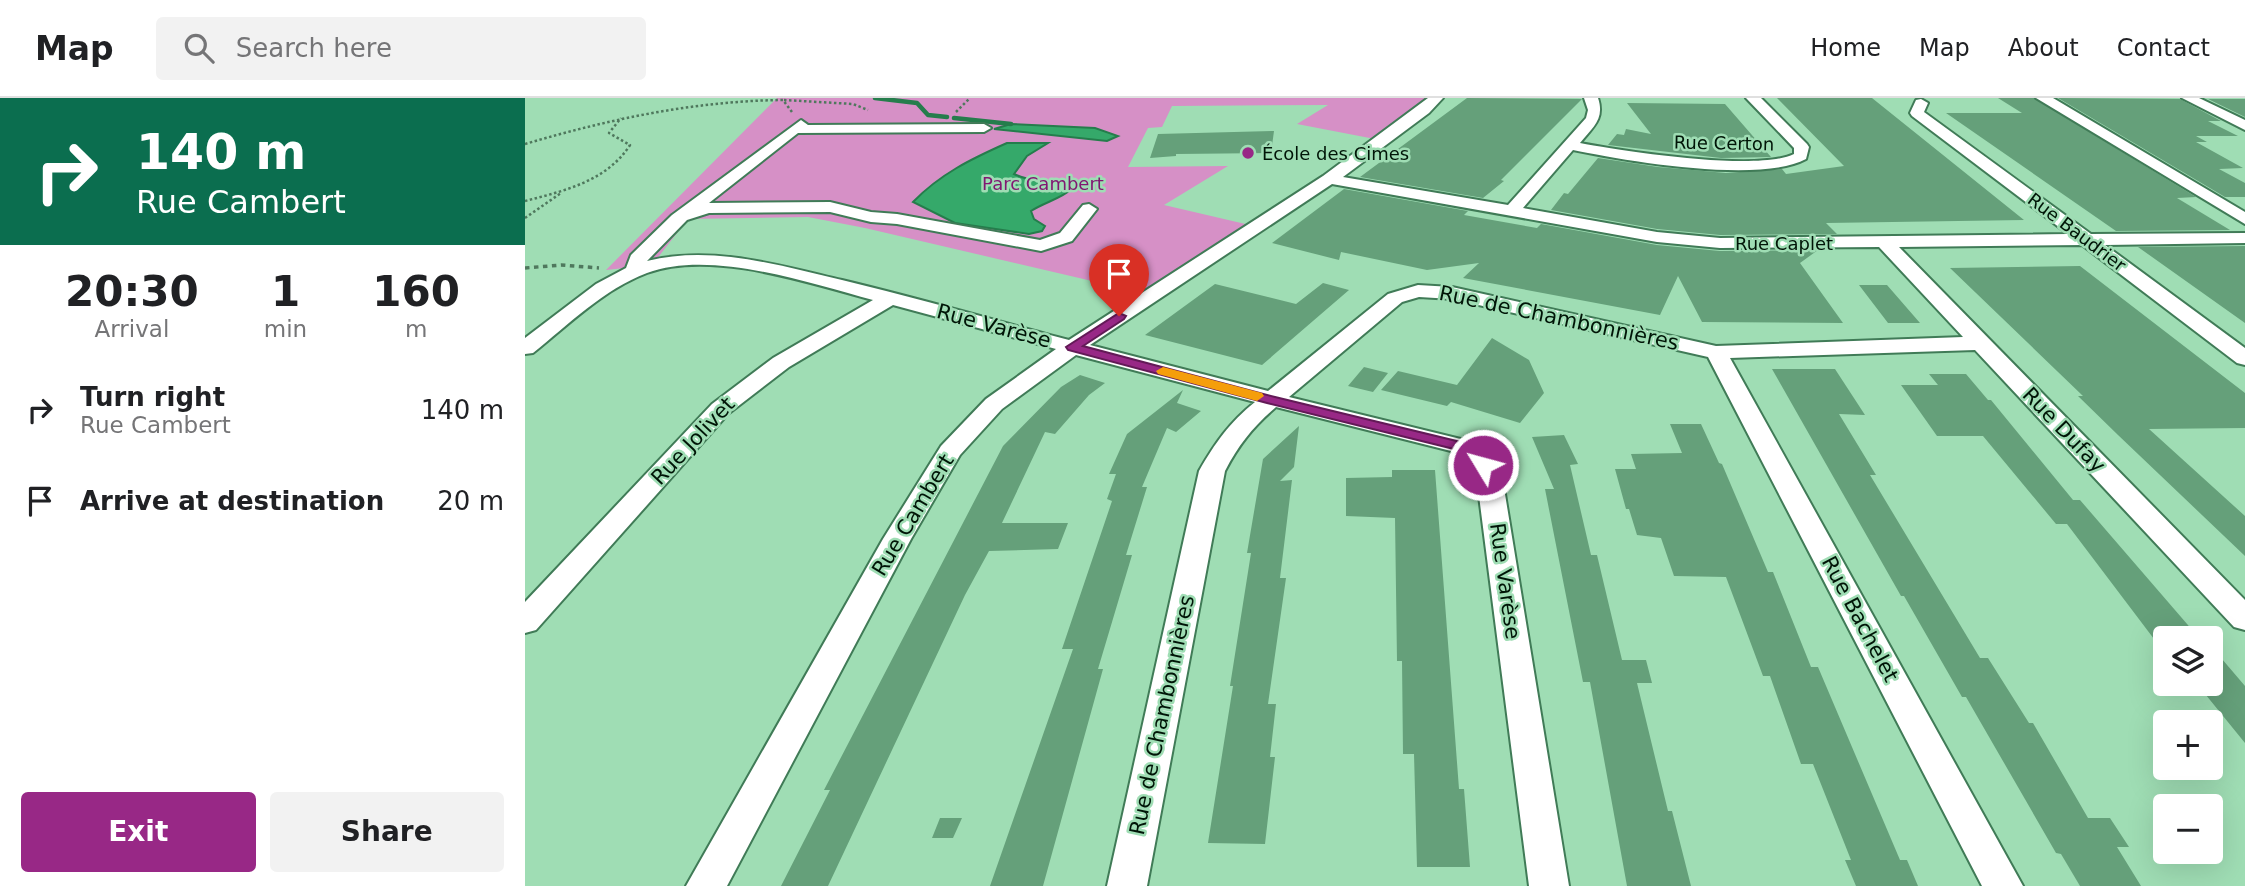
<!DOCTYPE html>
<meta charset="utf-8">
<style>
:root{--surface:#fff;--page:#f2f2f2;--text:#202124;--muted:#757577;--line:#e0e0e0;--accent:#982886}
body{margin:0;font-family:"DejaVu Sans",sans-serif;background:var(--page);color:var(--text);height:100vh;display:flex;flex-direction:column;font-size:26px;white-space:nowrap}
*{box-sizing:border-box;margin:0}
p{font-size:23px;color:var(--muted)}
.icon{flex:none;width:38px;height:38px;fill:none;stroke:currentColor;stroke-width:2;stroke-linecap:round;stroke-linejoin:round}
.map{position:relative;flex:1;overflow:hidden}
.sheet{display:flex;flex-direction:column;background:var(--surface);width:525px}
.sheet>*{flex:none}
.top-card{background:#0b6e4f;color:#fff;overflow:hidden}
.buttons{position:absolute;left:1628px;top:528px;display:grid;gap:14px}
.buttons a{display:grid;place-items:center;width:70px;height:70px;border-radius:7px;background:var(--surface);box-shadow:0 7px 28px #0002;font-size:35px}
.pin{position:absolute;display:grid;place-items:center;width:60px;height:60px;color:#fff;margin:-72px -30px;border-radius:50% 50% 50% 0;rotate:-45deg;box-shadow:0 0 7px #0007}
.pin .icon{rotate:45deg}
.me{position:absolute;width:77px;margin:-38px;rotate:307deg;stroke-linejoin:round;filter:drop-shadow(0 0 5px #0008)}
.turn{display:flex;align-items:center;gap:24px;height:147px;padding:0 21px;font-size:32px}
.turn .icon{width:91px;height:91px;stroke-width:2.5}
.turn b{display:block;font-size:49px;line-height:60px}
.eta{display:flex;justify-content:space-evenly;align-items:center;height:119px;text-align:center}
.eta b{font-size:42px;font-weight:600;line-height:49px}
.action{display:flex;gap:14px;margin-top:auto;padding:14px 21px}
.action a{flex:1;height:80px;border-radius:7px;background:var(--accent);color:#fff;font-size:28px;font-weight:600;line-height:80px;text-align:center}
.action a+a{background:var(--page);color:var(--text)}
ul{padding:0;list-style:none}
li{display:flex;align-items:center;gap:21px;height:91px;padding:0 21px}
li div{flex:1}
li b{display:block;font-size:26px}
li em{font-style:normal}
header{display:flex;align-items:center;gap:42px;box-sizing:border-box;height:98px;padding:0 35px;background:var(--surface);border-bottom:2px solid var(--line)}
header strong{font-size:33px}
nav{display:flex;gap:38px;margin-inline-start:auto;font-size:24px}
.search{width:490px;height:63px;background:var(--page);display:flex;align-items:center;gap:18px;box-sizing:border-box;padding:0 24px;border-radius:7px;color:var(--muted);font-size:26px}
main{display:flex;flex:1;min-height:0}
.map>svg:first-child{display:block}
</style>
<header>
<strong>Map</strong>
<div class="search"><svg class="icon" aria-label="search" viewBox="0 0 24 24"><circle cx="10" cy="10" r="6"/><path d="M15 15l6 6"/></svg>Search here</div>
<nav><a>Home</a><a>Map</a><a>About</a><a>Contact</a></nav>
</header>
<main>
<section class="sheet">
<div class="top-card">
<div class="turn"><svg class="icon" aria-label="right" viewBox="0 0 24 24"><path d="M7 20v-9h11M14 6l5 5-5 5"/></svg><div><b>140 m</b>Rue Cambert</div></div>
</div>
<div class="eta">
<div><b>20:30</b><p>Arrival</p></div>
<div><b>1</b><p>min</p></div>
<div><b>160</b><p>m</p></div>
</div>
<ul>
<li><svg class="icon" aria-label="right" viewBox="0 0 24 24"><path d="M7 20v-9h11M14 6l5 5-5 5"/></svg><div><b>Turn right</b><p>Rue Cambert</p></div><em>140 m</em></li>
<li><svg class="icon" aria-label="arrive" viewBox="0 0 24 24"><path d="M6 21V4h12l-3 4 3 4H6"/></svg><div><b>Arrive at destination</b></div><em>20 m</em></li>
</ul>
<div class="action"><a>Exit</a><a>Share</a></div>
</section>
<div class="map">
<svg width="1720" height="788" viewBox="0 0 1720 788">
<rect width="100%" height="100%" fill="#9fddb4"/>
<path fill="#d690c6" d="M252,0h656l-53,42 -83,-16 31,-19 -156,1 -10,21 -14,1 -20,39 100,-1 -64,39 90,21 -102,69 -287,-67 -57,-11 -120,2 -36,46 -46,5z"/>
<path fill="#35a96a" stroke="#257d4c" stroke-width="2" d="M486,26l84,4 23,8 -11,5 -113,-12z
M482,45h41l-21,13 -13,18c19,9 38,7 56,16 -8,8 -27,13 -39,21l3,8 11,7 -3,5 -13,3 -74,-11 -42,-21c27,-28 58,-43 94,-59z"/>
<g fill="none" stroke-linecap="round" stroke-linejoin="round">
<path stroke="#257d4c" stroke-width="4.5" d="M350,0l42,5 11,12 19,2
M429,20l57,6"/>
</g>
<path fill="#65a07a" d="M942,0l115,1 -81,81 3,1 -21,17 -123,-21z
M1252,0h95l152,122 -198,3 11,11 -117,1 -63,-6 -106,-19 13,-17 4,1 30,-36 60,9 68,6 56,-4 4,5 58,-8z
M1473,0h36l162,99 -19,1 53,32 -114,1 -170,-118h76z
M1533,0l122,1 41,22h-13l30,15h-42l11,6h-11l47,26 -24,1 26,14v14h-20z
M1683,1h37v18z
M1102,5l98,1 46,53 -50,1 -113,-13 9,-11 7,1 2,-6 25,5z
M749,33l-3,22 -95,1v2l-26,2 8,-24z
M819,91l124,22 -4,4 73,13 4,-4 116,21 63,6 98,-1 -18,13 43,60 -141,-1 -24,-46 -18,39 -197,-37 16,-15 -52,7 -86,-18 -2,8 -67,-17z
M1720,148v77l-107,-76z
M1555,168l165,127v35l-96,1 96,87v40l-127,-121 -40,-39h5l-133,-128z
M798,185l26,7 -87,75 -117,-30 70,-51 81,20z
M1334,187h28l33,38h-32z
M967,240l37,22 15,33 -24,30 -69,-21 -4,4 -66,-16 17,-19 59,14z
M839,269l24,6 -15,19 -25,-6z
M1247,271h63l30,46 -26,-1 37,61h-6l110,183h8l41,65h4l55,95h22l19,29h-12l24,39h-61l-19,-32 -5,-1 -90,-156h-4l-58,-101h-3z
M1404,276h37l22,26h3l82,100h7l120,139h-46l-87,-115h-11l-73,-88h-46l-36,-51h37z
M555,277l25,8 -16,12 -34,39 -10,-2 -43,91h66l-10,26 -69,2 -24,44 -137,291h-47l49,-96h-6l179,-344 58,-59z
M658,292l-6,13 24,8 -25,21 -9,-4 -25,59h5l-21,68h6l-34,114h5l-60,217h-53l83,-237h-11l50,-148 -5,-2 9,-25h-7l18,-40z
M1145,326h31l18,39 3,1 46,108h5l38,95h7l82,193h7l11,26h-62l-11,-26h6l-38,-96h-12l-31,-88h-7l-37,-99 -52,-1 -13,-38 -24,-3 -8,-26h-3l-11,-40h21l-5,-15 51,-1z
M774,328l-5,41 -14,14 12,-1 -12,98h6l-18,126h8l-6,53h5l-10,87 -57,-1 25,-157h-3l21,-133h-4l16,-94z
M1039,337l14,29 -8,1 21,90h6l25,105h24l6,23h-15l31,128h4l19,75h-64l-37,-204h-7l-38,-193h9l-22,-52z
M867,372h43l24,319h5l6,78h-53l-3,-113h-11l-1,-93h-5l-2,-143 -49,-2v-38l46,-1z
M1685,547l35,41v57l-48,-59h13z
M415,720h22l-9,20h-21z"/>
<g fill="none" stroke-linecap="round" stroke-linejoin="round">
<g stroke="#407b57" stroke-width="4">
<path id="minor" d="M903,0h15l-14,15 -86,64 165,28 78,-87 2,-8 -4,-12h14c7,21 -5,29 -18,45 43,8 177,29 214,11v-6l-48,-50h15l46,46 2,3 -3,12c-46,25 -180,2 -233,-9l-50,58 134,24 63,6 348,-4 -156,-118 -2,-3 6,-13 5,-1 7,4 -4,9 167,122 154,-1v10l-140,2 140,103v17l-8,-2 -155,-118 -183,2 346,353v30l-11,-3 -259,-277 -245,8 293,528h-41l-274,-529 -256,-58 -33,-2 -17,5 -113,95 188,46 19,22 8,23 65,398h-40l-51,-398 -7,-21 -12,-14 -183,-46c-23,20 -37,37 -51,64l-78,415h-40l92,-415c16,-28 31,-49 56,-69l-179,-47 -74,54 -42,46 -49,84 -184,347h-41l197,-347 58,-93 45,-47 70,-50 -163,-44 -104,62 -61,47 -192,216 -11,3v-31l187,-198 61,-46 100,-58c-64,-17 -162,-51 -226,-27 -43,16 -79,52 -114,80l-8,1v-16l71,-54 30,-16 5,-13 41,-40 129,-95 7,5 176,-1 7,4 -7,4 -186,1 -89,70 121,-1 41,10 26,2 143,26 20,-7 23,-28 6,-1 8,5 -25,32 -31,10 -144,-27 -26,-2 -41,-10 -121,1 -22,7 -40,41c65,-16 131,4 195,19 76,18 151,40 227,60l254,-164zM807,86l325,58 63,6 159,-1 84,90 -247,9 -264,-59 -34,-2 -30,9 -120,97 -178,-46z
M1511,0h17l192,114v12z
M1657,0h17l46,22v10z"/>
</g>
<path stroke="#4f785d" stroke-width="2.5" stroke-dasharray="2.5 2.5" stroke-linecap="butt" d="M259,2l69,4 15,6
M431,14l14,-14
M0,46c85,-25 169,-43 258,-44l9,12
M0,103c39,-10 82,-20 105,-56l-21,-12 12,-15
M0,120l36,-25"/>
<path stroke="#4f785d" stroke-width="3.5" stroke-dasharray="4.5 4.5" stroke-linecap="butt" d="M0,170l36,-3 38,3"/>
<use href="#minor" fill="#fff" fill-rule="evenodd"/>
</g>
<path fill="#982886" stroke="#631a57" stroke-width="2" d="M594,215l7,3 -2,3 -41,27 192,51 198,48 18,20 -2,4h-11l-16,-18 -195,-48 -199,-53 -2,-3z"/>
<path fill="#f59e0b" d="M638,269l99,26 2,3 -7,5 -99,-27 -2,-3z"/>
<circle fill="#982886" stroke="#9fddb4" stroke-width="2.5" cx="723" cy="55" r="7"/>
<g text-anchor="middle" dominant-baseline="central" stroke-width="5" stroke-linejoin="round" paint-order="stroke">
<g font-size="18" fill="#001507" stroke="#9fddb4">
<text transform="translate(1199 45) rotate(1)">Rue Certon</text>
<text transform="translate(1552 134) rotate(37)">Rue Baudrier</text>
<text x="1259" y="145">Rue Caplet</text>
</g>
<g font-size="18" fill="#001507" stroke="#9fddb4" text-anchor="start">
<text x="737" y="55">École des Cimes</text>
</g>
<g font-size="18" fill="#811772" stroke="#9fddb4">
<text x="518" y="85">Parc Cambert</text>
</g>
<g font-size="21" fill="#001507" stroke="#9fddb4">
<text transform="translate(1034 220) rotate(12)">Rue de Chambonnières</text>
<text transform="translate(469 228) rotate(15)">Rue Varèse</text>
<text transform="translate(1539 332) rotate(46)">Rue Dufay</text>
<text transform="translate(168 343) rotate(-47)">Rue Jolivet</text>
<text transform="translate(388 417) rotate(-59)">Rue Cambert</text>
<text transform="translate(980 483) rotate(82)">Rue Varèse</text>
<text transform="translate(1335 521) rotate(62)">Rue Bachelet</text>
<text transform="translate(637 617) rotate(-78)">Rue de Chambonnières</text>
</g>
</g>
</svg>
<div class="buttons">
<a><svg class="icon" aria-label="layers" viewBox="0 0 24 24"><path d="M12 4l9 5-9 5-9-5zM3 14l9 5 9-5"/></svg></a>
<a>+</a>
<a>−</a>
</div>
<div class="pin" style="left:594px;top:218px;background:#d93025"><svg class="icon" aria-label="arrive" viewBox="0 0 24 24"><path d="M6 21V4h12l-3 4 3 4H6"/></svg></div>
<svg class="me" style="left:958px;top:367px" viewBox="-20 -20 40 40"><circle r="17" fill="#982886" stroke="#fff" stroke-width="3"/><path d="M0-11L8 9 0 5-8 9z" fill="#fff"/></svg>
</div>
</main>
